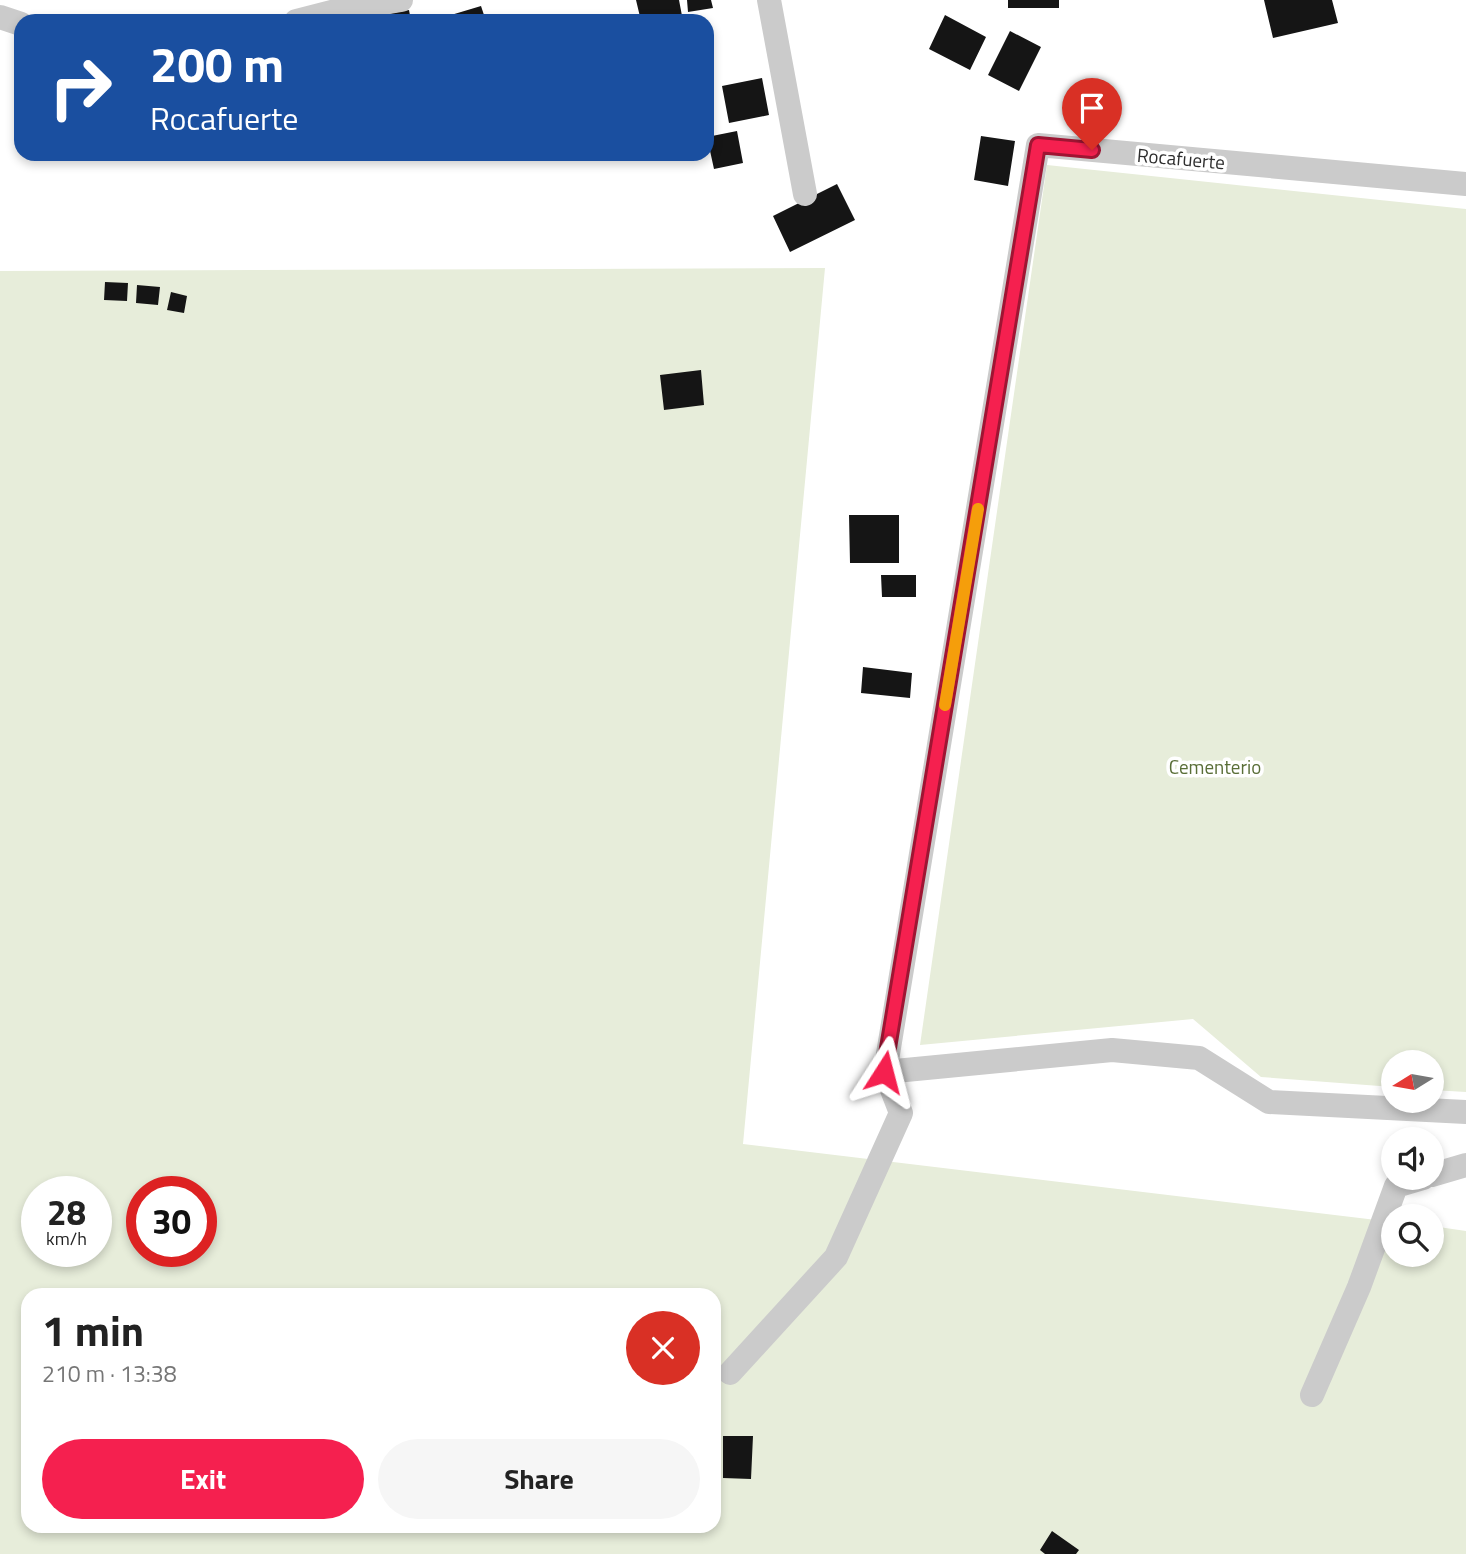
<!DOCTYPE html>
<meta charset="utf-8">
<style>
:root{--surface:#fff;--page:#f6f6f6;--text:#222;--muted:#767676;--accent:#f5204f}
body{margin:0;font-family:"Titillium Web",sans-serif;background:var(--page);color:var(--text);height:100vh;display:flex;flex-direction:column;font-size:26px;white-space:nowrap}
*{box-sizing:border-box;margin:0}
p{font-size:23px;color:var(--muted)}
.icon{flex:none;width:38px;height:38px;fill:none;stroke:currentColor;stroke-width:2;stroke-linecap:round;stroke-linejoin:round}
.map{position:relative;flex:1;overflow:hidden}
.sheet{position:absolute;left:21px;top:1288px;width:700px;height:245px;display:flex;flex-direction:column;background:var(--surface);border-radius:21px;box-shadow:0 4px 10px #0003}
.sheet>*{flex:none}
.hud{position:absolute;left:14px;top:14px;width:700px;height:147px;border-radius:21px;box-shadow:0 4px 10px #0003;background:#1a4fa0;color:#fff;overflow:hidden}
.needle{width:46px;rotate:259deg}
.controls{position:absolute;left:1381px;top:1050px;display:grid;gap:14px}
.controls a{display:grid;place-items:center;width:63px;height:63px;border-radius:50%;background:var(--surface);box-shadow:0 4px 10px #0003;font-size:35px}
.speed{position:absolute;left:21px;top:1176px;display:flex;gap:14px;font-size:35px;font-weight:700;text-align:center}
.speed>*{display:grid;place-content:center;width:91px;height:91px;border-radius:50%;background:var(--surface);box-shadow:0 4px 10px #0003;line-height:1}
.speed small{font-size:18px;font-weight:400}
.speed .limit{border:10px solid #d22;background:#fff;color:#111}
.pin{position:absolute;display:grid;place-items:center;width:60px;height:60px;color:#fff;margin:-72px -30px;border-radius:50% 50% 50% 0;rotate:-45deg;box-shadow:0 0 7px #0007}
.pin .icon{rotate:45deg}
.me{position:absolute;width:77px;margin:-38px;rotate:9deg;stroke-linejoin:round;filter:drop-shadow(0 0 5px #0008)}
.turn{display:flex;align-items:center;gap:24px;height:147px;padding:0 21px;font-size:32px}
.turn .icon{width:91px;height:91px;stroke-width:2.5}
.turn b{display:block;font-size:49px;line-height:60px}
.round{display:grid;place-items:center;flex:none;width:74px;height:74px;border-radius:37px;background:var(--page)}
.overview{display:flex;align-items:center;justify-content:space-between;height:119px;padding:0 21px}
h1{font-size:42px;font-weight:700;line-height:52px}
.cta{display:flex;gap:14px;margin-top:auto;padding:14px 21px}
.cta a{flex:1;height:80px;border-radius:42px;background:var(--accent);color:#fff;font-size:28px;font-weight:700;line-height:80px;text-align:center}
.cta a+a{background:var(--page);color:var(--text)}
.map>svg:first-child{display:block}
</style>
<div class="map">
<svg width="1466" height="1554" viewBox="0 0 1466 1554">
<rect width="100%" height="100%" fill="#fff"/>
<path fill="#e7edda" fill-rule="evenodd" d="M1047,165l419,44v883l-34,-2v-28h-39v25l-132,-10 -68,-58 -273,26z
M825,268l-82,876 650,78v33h39v-29l34,5v323h-1466v-1283zM37,1192h59v59h-59zM142,1192h59v59h-59zM28,1295h686v231h-686z"/>
<path fill="#151515" d="M636,0h43l4,21h-42z
M687,0h24l2,8 -25,4z
M1008,0h51v8h-51z
M1264,0h68l6,23 -65,15z
M481,6l5,15h-33l-2,-6z
M409,10l2,11h-34l-1,-5z
M945,15l41,22 -16,33 -41,-21z
M1010,31l31,16 -22,44 -31,-16z
M762,78l7,37 -40,8 -7,-37z
M737,131l6,32 -29,6 -7,-32z
M981,136l34,5 -7,45 -34,-6z
M837,184l18,36 -65,32 -17,-36z
M105,282l23,1 -1,18 -23,-1z
M137,285l23,2 -2,18 -22,-2z
M171,292l16,4 -3,17 -17,-3z
M701,370l3,35 -40,5 -4,-35z
M849,515h50v48h-49z
M881,575h35v22h-34z
M863,667l49,6 -2,25 -49,-5z
M714,1412h2l3,56h-5z
M723,1436h30l-2,43 -28,-1z
M1052,1531l27,19 -3,4h-31l-5,-4z"/>
<g fill="none" stroke-linecap="round" stroke-linejoin="round">
<path stroke="#cbcbcb" stroke-width="24" d="M769,0l36,194
M0,17l21,7
M296,21l35,-9 70,-12
M885,1072l153,-927 428,39
M885,1072l227,-22 87,8 70,44 197,10
M1432,1175l34,-10
M730,1373l106,-116 65,-144 -16,-41
M1312,1395l47,-108 37,-101 27,-8"/>
</g>
<g fill="none" stroke-linecap="round" stroke-linejoin="round">
<g stroke="#9f1533" stroke-width="18">
<path id="route" d="M884,1072l154,-927 54,5"/>
</g>
<use href="#route" stroke="#f5204f" stroke-width="12"/>
<path stroke="#f59e0b" stroke-width="12" d="M945,705l33,-196"/>
</g>
<g text-anchor="middle" dominant-baseline="central" stroke-width="7" stroke-linejoin="round" paint-order="stroke">
<g font-size="19" fill="#2e2e2e" stroke="#fff">
<text transform="translate(1181 158) rotate(5)">Rocafuerte</text>
</g>
<g font-size="19" fill="#596e37" stroke="#fff">
<text x="1215" y="766">Cementerio</text>
</g>
</g>
</svg>
<div class="controls">
<a><svg class="needle" viewBox="-14 -14 28 28"><path d="M0-13l5 13h-10z" fill="#e53935"/><path d="M0 13l5-13h-10z" fill="#767676"/></svg></a>
<a><svg class="icon" aria-label="sound" viewBox="0 0 24 24"><path d="M4 9h4l5-4v14l-5-4H4zM17 9q2 3 0 6"/></svg></a>
<a><svg class="icon" aria-label="search" viewBox="0 0 24 24"><circle cx="10" cy="10" r="6"/><path d="M15 15l6 6"/></svg></a>
</div>
<div class="speed"><div>28<small>km/h</small></div><div class="limit">30</div></div>
<div class="pin" style="left:1092px;top:150px;background:#d93025"><svg class="icon" aria-label="arrive" viewBox="0 0 24 24"><path d="M6 21V4h12l-3 4 3 4H6"/></svg></div>
<svg class="me" style="left:884px;top:1072px" viewBox="-20 -20 40 40"><path d="M0-17L14 15 0 8-14 15z" fill="#f5204f" stroke="#fff" stroke-width="4"/></svg>
<div class="hud">
<div class="turn"><svg class="icon" aria-label="right" viewBox="0 0 24 24"><path d="M7 20v-9h11M14 6l5 5-5 5"/></svg><div><b>200 m</b>Rocafuerte</div></div>
</div>
<section class="sheet">
<div class="overview"><div><h1>1 min</h1><p>210 m · 13:38</p></div><a class="round" style="background:#d93025;color:#fff"><svg class="icon" aria-label="close" viewBox="0 0 24 24"><path d="M6 6l12 12M18 6L6 18"/></svg></a></div>
<div class="cta"><a>Exit</a><a>Share</a></div>
</section>
</div>
